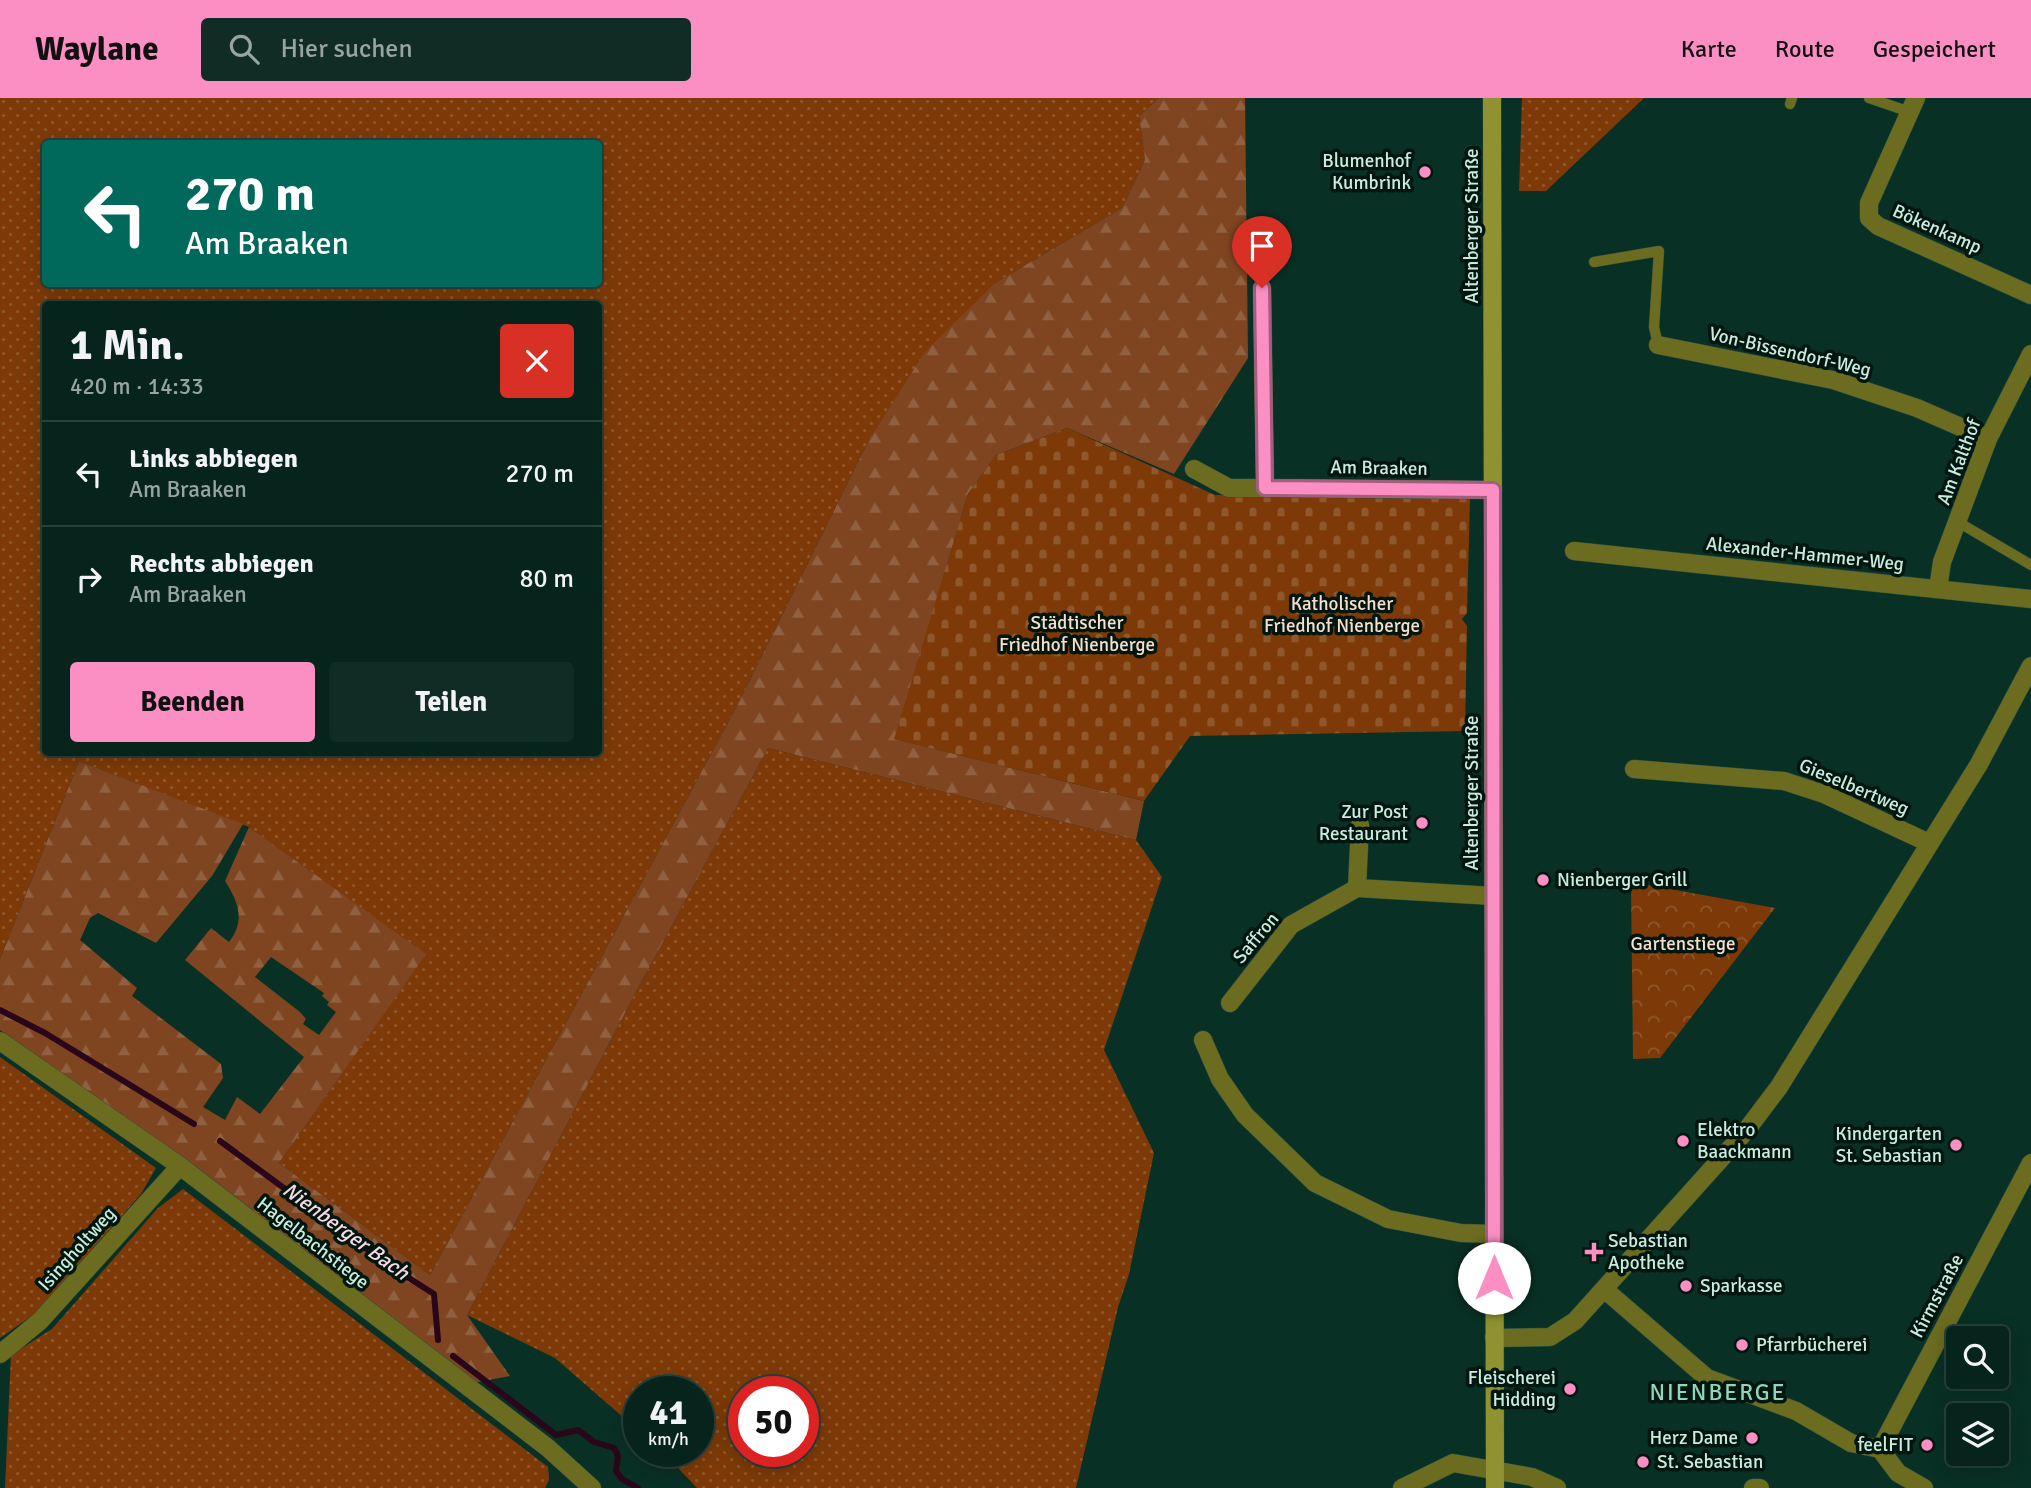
<!DOCTYPE html>
<html lang="de">
<meta charset="utf-8">
<style>
:root{--surface:#07241c;--page:#102c25;--text:#f1f3f6;--muted:#98a4a3;--line:#28413b;--accent:#fb8fc4}
body{margin:0;font-family:Signika,sans-serif;background:var(--page);color:var(--text);height:100vh;display:flex;flex-direction:column;font-size:26px;white-space:nowrap}
*{box-sizing:border-box;margin:0}
p{font-size:23px;color:var(--muted)}
.icon{flex:none;width:38px;height:38px;fill:none;stroke:currentColor;stroke-width:2;stroke-linecap:round;stroke-linejoin:round}
.map{position:relative;flex:1;overflow:hidden}
.drawer{position:absolute;left:42px;top:203px;width:560px;height:455px;display:flex;flex-direction:column;background:var(--surface);border-radius:7px;box-shadow:0 4px 18px #0003,0 0 0 2px var(--line)}
.drawer>*{flex:none}
.banner{position:absolute;left:42px;top:42px;width:560px;height:147px;border-radius:7px;box-shadow:0 4px 18px #0003,0 0 0 2px var(--line);background:#00695c;color:#fff;overflow:hidden}
.buttons{position:absolute;left:1946px;top:1228px;display:grid;gap:14px}
.buttons a{display:grid;place-items:center;width:63px;height:63px;border-radius:7px;background:var(--surface);box-shadow:0 4px 18px #0003,0 0 0 2px var(--line);font-size:35px}
.speed{position:absolute;left:623px;top:1278px;display:flex;gap:14px;font-size:35px;font-weight:700;text-align:center}
.speed>*{display:grid;place-content:center;width:91px;height:91px;border-radius:50%;background:var(--surface);box-shadow:0 4px 18px #0003,0 0 0 2px var(--line);line-height:1}
.speed small{font-size:18px;font-weight:400}
.speed .limit{border:10px solid #d22;background:#fff;color:#111}
.pin{position:absolute;display:grid;place-items:center;width:60px;height:60px;color:#fff;margin:-72px -30px;border-radius:50% 50% 50% 0;rotate:-45deg;box-shadow:0 0 7px #0007}
.pin .icon{rotate:45deg}
.me{position:absolute;width:77px;margin:-38px;rotate:0deg;stroke-linejoin:round;filter:drop-shadow(0 0 5px #0008)}
.turn{display:flex;align-items:center;gap:24px;height:147px;padding:0 28px;font-size:32px}
.turn .icon{width:91px;height:91px;stroke-width:2.5}
.turn b{display:block;font-size:49px;line-height:60px}
.round{display:grid;place-items:center;flex:none;width:74px;height:74px;border-radius:7px;background:var(--page)}
.summary{display:flex;align-items:center;justify-content:space-between;height:119px;padding:0 28px}
h1{font-size:42px;font-weight:700;line-height:52px}
.action{display:flex;gap:14px;margin-top:auto;padding:14px 28px}
.action a{flex:1;height:80px;border-radius:7px;background:var(--accent);color:#111;font-size:28px;font-weight:700;line-height:80px;text-align:center}
.action a+a{background:var(--page);color:var(--text)}
ul{padding:0;list-style:none}
li{display:flex;align-items:center;gap:21px;height:105px;padding:0 28px;border-top:2px solid var(--line)}
li div{flex:1}
li b{display:block;font-size:26px}
li em{font-style:normal}
header{display:flex;align-items:center;gap:42px;box-sizing:border-box;height:98px;padding:0 35px;background:var(--accent);color:#111}
header strong{font-size:33px}
nav{display:flex;gap:38px;margin-inline-start:auto;font-size:24px}
.search{width:490px;height:63px;background:var(--page);display:flex;align-items:center;gap:18px;box-sizing:border-box;padding:0 24px;border-radius:7px;color:var(--muted);font-size:26px}
.map>svg:first-child{display:block}
</style>
<header>
<strong>Waylane</strong>
<div class="search"><svg class="icon" aria-label="search" viewBox="0 0 24 24"><circle cx="10" cy="10" r="6"/><path d="M15 15l6 6"/></svg>Hier suchen</div>
<nav><a>Karte</a><a>Route</a><a>Gespeichert</a></nav>
</header>
<div class="map">
<svg width="2031" height="1390" viewBox="0 0 2031 1390">
<defs>
<pattern id="grass-dots" width="8" height="8" patternUnits="userSpaceOnUse" patternTransform="scale(1.75)"><rect width="8" height="8" fill="#7d3a08"/><path d="M2 2h.1M6 6h.1" fill="none" stroke="#8e572c" stroke-width="1.8" stroke-linecap="round"/></pattern>
<pattern id="forest-firs" width="22" height="20" patternUnits="userSpaceOnUse" patternTransform="scale(1.75)"><rect width="22" height="20" fill="#7f4520"/><path d="M5 1l3.5 6h-7zM16 11l3.5 6h-7z" fill="#906040"/></pattern>
<pattern id="cemetery-stones" width="16" height="16" patternUnits="userSpaceOnUse" patternTransform="scale(1.75)"><rect width="16" height="16" fill="#7d3a08"/><path d="M2 7V4a2 2 0 0 1 4 0v3zM10 15v-3a2 2 0 0 1 4 0v3z" fill="#8e572c"/></pattern>
<pattern id="park-crowns" width="20" height="18" patternUnits="userSpaceOnUse" patternTransform="scale(1.75)"><rect width="20" height="18" fill="#7d3a08"/><path d="M2 6a3 3 0 1 1 6 0M12 15a3 3 0 1 1 6 0" fill="none" stroke="#8e572c"/></pattern>
</defs>
<rect width="100%" height="100%" fill="#093025"/>
<path fill="url(#grass-dots)" fill-rule="evenodd" d="M0,0h1159l-20,18 6,44 -23,48 -127,75 -126,157 -131,264 -308,571 -151,-112 146,-209 -176,-127 -170,-66 -79,198zM46,46h552v140h-552zM46,206h552v448h-552z
M1522,0h122l-98,93h-27z
M768,650l368,92 26,37 -58,173 50,103 -25,121 -11,33 -42,181h-379l-35,-37h36v-60h-59v40l-84,-73 -88,-43 169,-323zM744,1293h59v60h-59z
M0,959l156,111 -15,26 -105,119 -36,25z
M183,1091l365,278 1,13 -4,8h-540l6,-133 41,-26 106,-121z"/>
<path fill="url(#forest-firs)" fill-rule="evenodd" d="M1159,0h86l3,260 -74,116 -107,-46 -71,27 -28,39 -73,245 249,62 -8,39 -368,-92 -132,244 -169,323 43,61 -37,7 -275,-215 -198,-138v-71l79,-198 164,63 -31,52 -56,67 -58,-30 -8,5 -10,22 57,48 -5,8 89,68 2,14 -20,29 22,13 12,-23 23,17 44,-57 -119,-97 26,-32 18,14c17,-21 9,-41 -4,-61l24,-54 177,127 -147,209 151,112 308,-571 131,-264 56,-88 70,-69 127,-75 23,-48 -6,-44zM271,859l53,36 -2,3 7,6 -2,3 9,7 -17,23 -16,-11 3,-5 -6,-7 -45,-35z"/>
<path fill="url(#cemetery-stones)" d="M1067,330l148,67 255,4 -3,114 -5,6 5,7 -2,105 -275,5 -46,65 -250,-62 74,-245 28,-39z"/>
<path fill="url(#park-crowns)" d="M1631,784l144,26 -115,150 -27,1z"/>
<g fill="none" stroke-linecap="round" stroke-linejoin="round">
<path stroke="#290619" stroke-width="6" d="M0,912l45,23 149,91
M220,1043l167,123 47,30 4,46
M453,1258l103,79 22,-5 16,12 20,6 4,8 -2,15 6,8 16,9"/>
<g stroke="#284e43" stroke-width="11">
<path id="lane" d="M1869,0l41,14
M1790,6l2,-6
M1594,164l65,-11 -5,76 4,18
M1958,424l73,43"/>
</g>
<g stroke="#284e43" stroke-width="19">
<path id="street" d="M1916,0l-47,105v15l9,8 153,69
M1262,190l3,200 228,2
M1658,247l175,35 84,28 71,31
M1194,371l35,19h36
M1574,453l457,48
M1938,491l4,-27 46,-123 43,-85
M1634,671l150,12 40,13 105,49
M1357,790l3,-63
M1230,905l61,-78 66,-37 136,8
M1203,942l17,39 25,36 70,68 73,36 73,14 33,1
M0,943l180,125 368,282 44,40
M1604,1191l103,89 89,33 55,32 29,6 18,24 26,15
M1494,1240l56,-1 25,-16 170,-189 34,-45 200,-323 52,-98
M0,1256l40,-33 140,-155
M1880,1351l151,-286
M1402,1390l51,-25 79,14 25,11
M1753,1390h7"/>
</g>
<g stroke="#284e43" stroke-width="19">
<path id="secondary" d="M1492,0l3,1390"/>
</g>
<use href="#lane" stroke="#6b6c1f" stroke-width="10"/>
<use href="#street" stroke="#6b6c1f" stroke-width="18"/>
<use href="#secondary" stroke="#909231" stroke-width="18"/>
</g>
<g fill="none" stroke-linecap="round" stroke-linejoin="round">
<g stroke="#a35d7f" stroke-width="18">
<path id="route" d="M1262,190l3,200 228,2 1,788"/>
</g>
<use href="#route" stroke="#fb8fc4" stroke-width="12"/>
</g>
<g fill="#fb8fc4" stroke="#00160e" stroke-width="2.5">
<circle cx="1425" cy="74" r="7"/>
<circle cx="1422" cy="725" r="7"/>
<circle cx="1543" cy="782" r="7"/>
<circle cx="1683" cy="1043" r="7"/>
<circle cx="1956" cy="1047" r="7"/>
<path d="M1590.5 1143.5h7v7h7v7h-7v7h-7v-7h-7v-7h7z"/>
<circle cx="1686" cy="1188" r="7"/>
<circle cx="1742" cy="1247" r="7"/>
<circle cx="1570" cy="1291" r="7"/>
<circle cx="1752" cy="1340" r="7"/>
<circle cx="1927" cy="1347" r="7"/>
<circle cx="1643" cy="1364" r="7"/>
</g>
<g text-anchor="middle" dominant-baseline="central" stroke-width="7" stroke-linejoin="round" paint-order="stroke">
<g font-size="19" fill="#caecdf" stroke="#00160e" text-anchor="end">
<text x="1411" y="63">Blumenhof<tspan x="1411" dy="22">Kumbrink</tspan></text>
<text x="1408" y="714">Zur Post<tspan x="1408" dy="22">Restaurant</tspan></text>
<text x="1557" y="782" text-anchor="start">Nienberger Grill</text>
<text x="1697" y="1032" text-anchor="start">Elektro<tspan x="1697" dy="22">Baackmann</tspan></text>
<text x="1942" y="1036">Kindergarten<tspan x="1942" dy="22">St. Sebastian</tspan></text>
<text x="1608" y="1143" text-anchor="start">Sebastian<tspan x="1608" dy="22">Apotheke</tspan></text>
<text x="1700" y="1188" text-anchor="start">Sparkasse</text>
<text x="1756" y="1247" text-anchor="start">Pfarrbücherei</text>
<text x="1556" y="1280">Fleischerei<tspan x="1556" dy="22">Hidding</tspan></text>
<text x="1738" y="1340">Herz Dame</text>
<text x="1913" y="1347">feelFIT</text>
<text x="1657" y="1364" text-anchor="start">St. Sebastian</text>
</g>
<g font-size="19" fill="#caecdf" stroke="#00160e">
<text transform="translate(1472 128) rotate(-90)">Altenberger Straße</text>
<text transform="translate(1937 131) rotate(24)">Bökenkamp</text>
<text transform="translate(1790 254) rotate(13)">Von-Bissendorf-Weg</text>
<text transform="translate(1959 364) rotate(-69)">Am Kalthof</text>
<text transform="translate(1379 370) rotate(1)">Am Braaken</text>
<text transform="translate(1805 456) rotate(6)">Alexander-Hammer-Weg</text>
<text transform="translate(1854 689) rotate(23)">Gieselbertweg</text>
<text transform="translate(1472 695) rotate(-90)">Altenberger Straße</text>
<text transform="translate(1256 840) rotate(-50)">Saffron</text>
<text transform="translate(313 1145) rotate(38)">Hagelbachstiege</text>
<text transform="translate(77 1151) rotate(-48)">Isingholtweg</text>
<text transform="translate(1937 1198) rotate(-62)">Kirmstraße</text>
</g>
<g font-size="19" fill="#f9ddce" stroke="#00160e">
<text x="1342" y="506">Katholischer<tspan x="1342" dy="22">Friedhof Nienberge</tspan></text>
<text x="1077" y="525">Städtischer<tspan x="1077" dy="22">Friedhof Nienberge</tspan></text>
<text x="1683" y="846">Gartenstiege</text>
</g>
<g font-size="21" font-style="italic" fill="#f8dae7" stroke="#00160e">
<text transform="translate(346 1133) rotate(36)">Nienberger Bach</text>
</g>
<g font-size="23" letter-spacing="2" fill="#90d6bd" stroke="#00160e">
<text x="1718" y="1294">NIENBERGE</text>
</g>
</g>
</svg>
<div class="buttons">
<a><svg class="icon" aria-label="search" viewBox="0 0 24 24"><circle cx="10" cy="10" r="6"/><path d="M15 15l6 6"/></svg></a>
<a><svg class="icon" aria-label="layers" viewBox="0 0 24 24"><path d="M12 4l9 5-9 5-9-5zM3 14l9 5 9-5"/></svg></a>
</div>
<div class="speed"><div>41<small>km/h</small></div><div class="limit">50</div></div>
<div class="pin" style="left:1262px;top:190px;background:#d93025"><svg class="icon" aria-label="arrive" viewBox="0 0 24 24"><path d="M6 21V4h12l-3 4 3 4H6"/></svg></div>
<svg class="me" style="left:1494px;top:1180px" viewBox="-20 -20 40 40"><circle r="19" fill="#fff"/><path d="M0-13L10 11 0 6-10 11z" fill="#fb8fc4"/></svg>
<div class="banner">
<div class="turn"><svg class="icon" aria-label="left" viewBox="0 0 24 24"><path d="M17 20v-9H6M10 6l-5 5 5 5"/></svg><div><b>270 m</b>Am Braaken</div></div>
</div>
<section class="drawer">
<div class="summary"><div><h1>1 Min.</h1><p>420 m · 14:33</p></div><a class="round" style="background:#d93025;color:#fff"><svg class="icon" aria-label="close" viewBox="0 0 24 24"><path d="M6 6l12 12M18 6L6 18"/></svg></a></div>
<ul>
<li><svg class="icon" aria-label="left" viewBox="0 0 24 24"><path d="M17 20v-9H6M10 6l-5 5 5 5"/></svg><div><b>Links abbiegen</b><p>Am Braaken</p></div><em>270 m</em></li>
<li><svg class="icon" aria-label="right" viewBox="0 0 24 24"><path d="M7 20v-9h11M14 6l5 5-5 5"/></svg><div><b>Rechts abbiegen</b><p>Am Braaken</p></div><em>80 m</em></li>
</ul>
<div class="action"><a>Beenden</a><a>Teilen</a></div>
</section>
</div>
